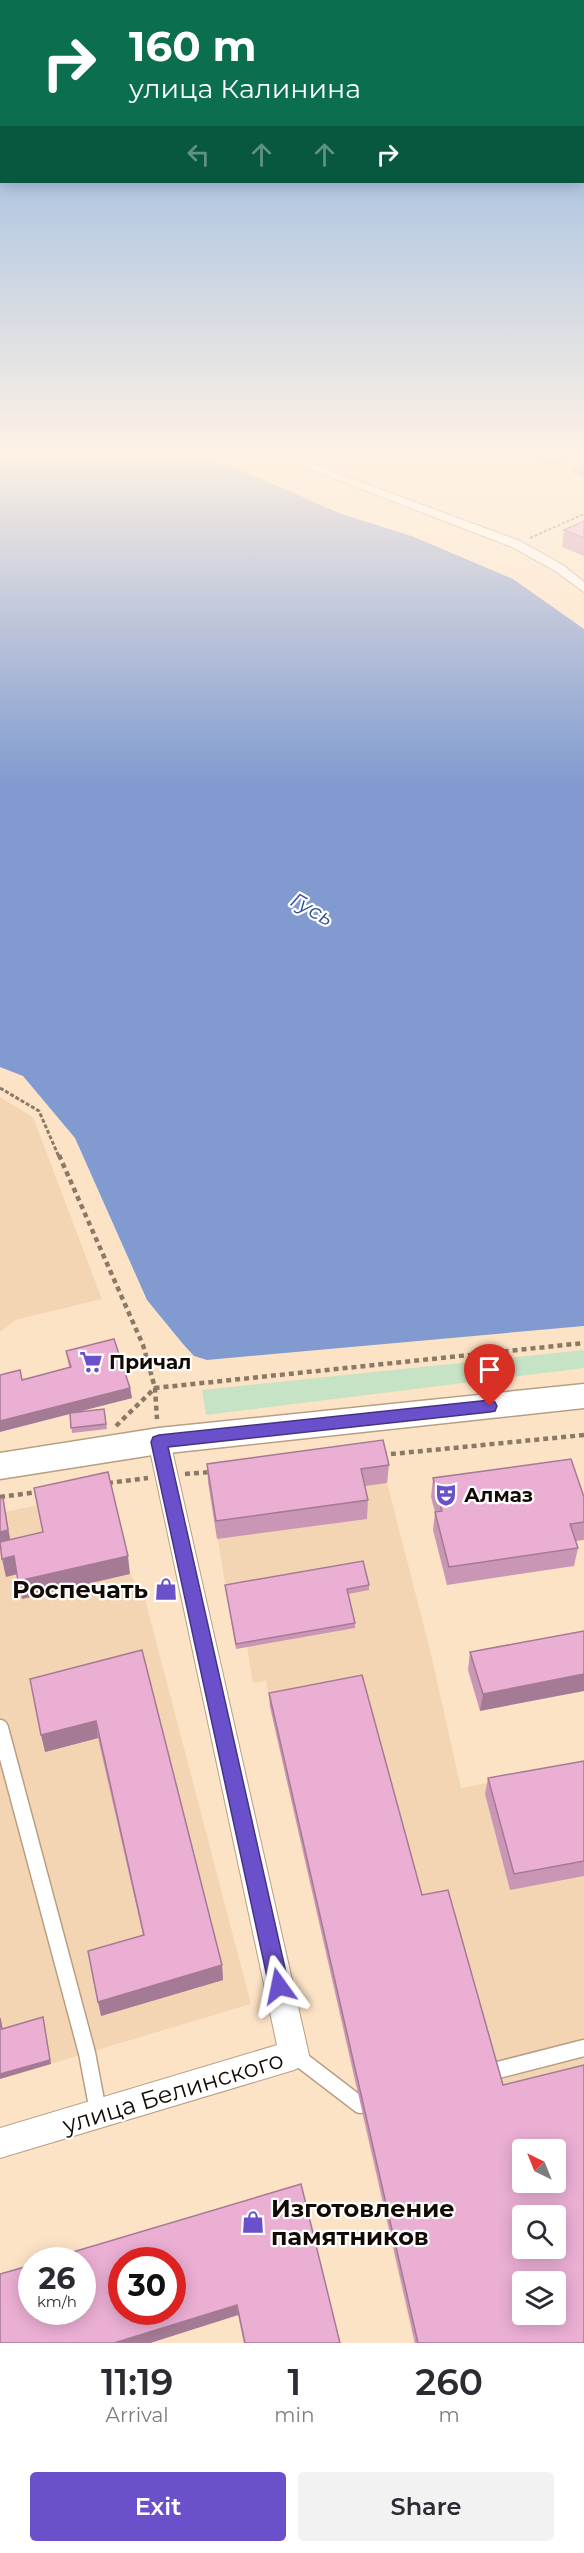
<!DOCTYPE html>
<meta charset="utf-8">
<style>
:root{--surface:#fff;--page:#f2f2f3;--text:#2b2b33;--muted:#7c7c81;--accent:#6a50ca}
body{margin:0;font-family:Montserrat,sans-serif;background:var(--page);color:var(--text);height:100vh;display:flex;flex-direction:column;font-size:22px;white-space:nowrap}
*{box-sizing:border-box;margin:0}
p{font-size:20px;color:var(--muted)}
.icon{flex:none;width:33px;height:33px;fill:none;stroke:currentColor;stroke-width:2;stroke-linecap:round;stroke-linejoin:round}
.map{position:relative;height:2343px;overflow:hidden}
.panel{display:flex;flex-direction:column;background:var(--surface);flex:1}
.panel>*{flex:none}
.top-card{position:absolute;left:0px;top:0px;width:585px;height:183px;box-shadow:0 3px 15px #0003;background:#0b6e4f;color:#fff;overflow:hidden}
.needle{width:39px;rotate:317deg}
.buttons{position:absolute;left:512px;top:2139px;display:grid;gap:12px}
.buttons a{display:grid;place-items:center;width:54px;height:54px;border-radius:6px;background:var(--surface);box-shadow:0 3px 15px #0003;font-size:30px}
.speed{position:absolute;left:18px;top:2247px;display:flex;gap:12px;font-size:30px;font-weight:700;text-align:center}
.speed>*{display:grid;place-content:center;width:78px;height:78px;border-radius:50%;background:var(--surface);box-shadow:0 3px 15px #0003;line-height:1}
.speed small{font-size:15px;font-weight:400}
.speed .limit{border:9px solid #d22;background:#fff;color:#111}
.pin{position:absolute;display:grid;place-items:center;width:51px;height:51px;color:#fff;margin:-62px -26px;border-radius:50% 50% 50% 0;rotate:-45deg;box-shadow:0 0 6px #0007}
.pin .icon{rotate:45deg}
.me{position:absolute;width:66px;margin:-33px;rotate:348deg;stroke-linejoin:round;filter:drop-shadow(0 0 4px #0008)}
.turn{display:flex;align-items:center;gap:21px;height:126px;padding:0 30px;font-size:27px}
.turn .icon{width:78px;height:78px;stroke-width:2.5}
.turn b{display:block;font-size:42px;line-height:51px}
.lanes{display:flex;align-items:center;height:57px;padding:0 30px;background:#0003;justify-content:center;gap:30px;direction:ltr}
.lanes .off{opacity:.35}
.eta{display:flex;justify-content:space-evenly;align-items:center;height:102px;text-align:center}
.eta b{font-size:36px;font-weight:600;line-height:42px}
.button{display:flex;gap:12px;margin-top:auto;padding:12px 30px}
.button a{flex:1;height:69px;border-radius:6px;background:var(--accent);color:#fff;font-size:24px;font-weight:600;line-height:69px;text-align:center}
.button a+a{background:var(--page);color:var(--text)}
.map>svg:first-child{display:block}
</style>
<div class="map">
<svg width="584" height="2343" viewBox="0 0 584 2343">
<rect width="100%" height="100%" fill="#fde3c6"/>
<path fill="#f4d5b3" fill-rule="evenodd" d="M0,1097l33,20 69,182 -87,21 -15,12z
M381,1459l50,195 30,134 123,-23v578h-170l-144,-636 -4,-26 -13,2 -6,-36 -11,2 -28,-167zM522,2150h33v32h-33zM522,2216h33v32h-33zM522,2282h33v32h-33z
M110,1490l20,84 14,21 107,409 -251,75v-566z"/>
<path fill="#c6e3c5" d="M584,1350v18l-378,47 -4,-25z"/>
<path fill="#819bd0" d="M0,455h196l47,16 96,42 75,24 99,42 71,50v697l-377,34 -13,-4 -11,-12 -36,-44 -72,-162 -52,-62 -23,-9z"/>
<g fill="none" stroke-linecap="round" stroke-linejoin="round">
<g stroke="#b79f84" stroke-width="19">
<path id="lane" d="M0,1728l87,325 11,58
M296,2056l64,49
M494,2071l90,-23"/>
</g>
<g stroke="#b79f84" stroke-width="2">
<path id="street" d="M273,455h15l232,86 43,24 21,17v10l-29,-21 -43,-24z
M553,455h16l15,4v7z
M159,1432l8,2 3,7 139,614 -5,10 -10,5 -294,88v-30l277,-83 -129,-604 3,-7z"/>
</g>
<g stroke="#b79f84" stroke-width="3">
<path id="secondary" d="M584,1384v24l-425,46 -159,25v-26l159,-25z"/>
</g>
<path stroke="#8a7966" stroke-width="2" stroke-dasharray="3 2" stroke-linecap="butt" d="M530,538l54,-24"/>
<path stroke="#8a7966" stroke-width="3" stroke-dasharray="4 2" stroke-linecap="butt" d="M0,1088l39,23 20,46"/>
<path stroke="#8a7966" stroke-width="4.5" stroke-dasharray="5 4" stroke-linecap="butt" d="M59,1155l84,190 12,43 2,31
M116,1426l39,-38 429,-45
M382,1455l202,-20
M185,1474l26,-2
M108,1483l40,-5
M0,1497l38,-5"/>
<use href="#lane" stroke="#fff" stroke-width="16"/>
<use href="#street" fill="#fff" fill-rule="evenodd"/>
<use href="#secondary" fill="#fff" fill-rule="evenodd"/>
</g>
<path fill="#ca96b6" d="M538,456l24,6 -9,4 -16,-6z
M584,464v13l-12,-4 1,-5z
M584,521v35l-22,-9 2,-17z
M66,1351l64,37 2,10 -60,15 32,-4 3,20 -35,4 -2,-19 -48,-34 47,-13z
M207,1464l182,1 -2,18 -22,3 3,14 -1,19 -150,20 -9,-57z
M433,1478l151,19v43l-8,1 2,7 -4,18 -127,19 -14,-55 2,-18 -4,-15z
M225,1585h144v5l-21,4 7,29v5l-119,21z
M584,1631l-104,80 -12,-41 2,-18z
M142,1650l80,315 1,15 -122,36 42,-81 -45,-197 -53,14z
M269,1693l153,202 81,190 81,258h-169l-145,-636z
M584,1761v115l-74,14 -25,-96 3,-16z
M301,2184l39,159h-96l-6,-28 -88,28h-150z"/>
<path fill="#a47a94" d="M562,458v4l-9,4v-4z
M130,1388l2,10 -132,34v-11z
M3,1498l8,46 -11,3v-15z
M14,1556l4,18 -12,3 -4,-18z
M128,1556l2,18 -108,25 -4,-18z
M584,1674v17l-104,20 3,-17z
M96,1721l2,17 -53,14 -4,-17z
M222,1965l1,15 -122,36 -3,-14z
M43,2017l8,47 -51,15v-5z
M237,2305l1,10 -88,28h-36z"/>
<path fill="#ebafd4" stroke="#a47a94" stroke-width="1.5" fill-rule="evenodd" d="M540,455h15l7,3 -9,4 -15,-6z
M583,464h1v9l-11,-5z
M584,521v17l-20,-8z
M114,1339l16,49 -130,33v-46l20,-5 2,10 49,-13 -5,-16z
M104,1409l2,15 -35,4 -1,-15z
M383,1440l6,25 -28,4 7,31 -152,21 -9,-57z
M571,1459l13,38v25l-14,2 8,24 -129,19 -14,-55 7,-1 -9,-33z
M108,1472l20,84 -110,25 -4,-25 -12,3 -2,-17 43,-10 -9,-44z
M0,1498h3l5,32 -8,2z
M363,1561l6,24 -22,4 8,34 -119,21 -11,-59z
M584,1631v43l-101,20 -13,-42z
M142,1650l80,315 -124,37 -10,-51 56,-16 -48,-214 -55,14 -11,-56z
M362,1675l60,220 26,-5 55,195 81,-20v278h-166l-149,-650zM522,2150h33v32h-33zM522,2216h33v32h-33zM522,2282h33v32h-33z
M584,1761v100l-70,13 -26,-96z
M43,2017l7,43 -50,14v-56l2,11z
M301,2184l39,159h-95l-8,-38 -123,38h-114v-69l32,-9v47h50v-52h-36zM122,2260h50v52h-50z"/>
<linearGradient id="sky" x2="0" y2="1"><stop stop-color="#7faade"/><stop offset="0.58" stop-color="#fef2e5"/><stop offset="1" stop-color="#fef2e5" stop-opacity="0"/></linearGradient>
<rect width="584" height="783" fill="url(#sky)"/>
<path fill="#6a50ca" stroke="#453483" stroke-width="1.5" d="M490,1400l5,2 2,4 -2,5 -5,1 -322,35 121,539 -3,7 -7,3 -7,-3 -3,-7 -118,-544 2,-5 6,-2z"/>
<defs>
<g id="supermarket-bare" transform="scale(1.8)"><path d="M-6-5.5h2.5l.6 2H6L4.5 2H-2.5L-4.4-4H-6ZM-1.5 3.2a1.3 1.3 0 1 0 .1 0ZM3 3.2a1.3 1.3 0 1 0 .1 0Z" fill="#6a50ca" stroke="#fff" stroke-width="2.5" paint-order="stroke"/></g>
<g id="theatre-bare" transform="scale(1.8)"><path d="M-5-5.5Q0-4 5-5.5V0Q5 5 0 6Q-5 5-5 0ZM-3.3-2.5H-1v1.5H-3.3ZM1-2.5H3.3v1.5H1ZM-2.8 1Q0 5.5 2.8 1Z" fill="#6a50ca" stroke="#fff" stroke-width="2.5" paint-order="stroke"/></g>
<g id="shop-bare" transform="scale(1.8)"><path d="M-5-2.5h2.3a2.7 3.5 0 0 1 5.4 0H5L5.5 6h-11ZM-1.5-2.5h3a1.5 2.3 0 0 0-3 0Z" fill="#6a50ca" stroke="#fff" stroke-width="2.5" paint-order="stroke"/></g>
</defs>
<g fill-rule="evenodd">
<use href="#supermarket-bare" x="91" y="1362"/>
<use href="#theatre-bare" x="446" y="1495"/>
<use href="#shop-bare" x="166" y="1589"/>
<use href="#shop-bare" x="253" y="2222"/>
</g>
<g text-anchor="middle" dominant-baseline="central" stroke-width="4.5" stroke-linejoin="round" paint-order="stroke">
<g font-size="20" font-weight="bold" fill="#120a03" stroke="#fff" text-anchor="start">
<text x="109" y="1362">Причал</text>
<text x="464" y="1495">Алмаз</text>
</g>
<g font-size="21" font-style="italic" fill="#304e90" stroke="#fff">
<text transform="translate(312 909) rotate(30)">Гусь</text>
</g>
<g font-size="24" font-weight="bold" fill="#120a03" stroke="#fff" text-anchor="end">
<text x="148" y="1589">Роспечать</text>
<text x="271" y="2208" text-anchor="start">Изготовление<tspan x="271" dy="28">памятников</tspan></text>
</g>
<g font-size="24" fill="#120a03" stroke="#fff">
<text transform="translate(173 2092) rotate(-17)">улица Белинского</text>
</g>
</g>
</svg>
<div class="buttons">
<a><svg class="needle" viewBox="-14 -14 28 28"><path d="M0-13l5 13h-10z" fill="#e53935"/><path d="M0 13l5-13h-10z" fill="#7c7c81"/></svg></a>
<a><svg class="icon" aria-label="search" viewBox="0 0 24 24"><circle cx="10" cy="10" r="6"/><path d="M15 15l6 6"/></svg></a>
<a><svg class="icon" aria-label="layers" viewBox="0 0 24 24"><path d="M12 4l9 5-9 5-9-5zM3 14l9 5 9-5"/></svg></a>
</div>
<div class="speed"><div>26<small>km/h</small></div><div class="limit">30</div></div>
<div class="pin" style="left:490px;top:1406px;background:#d93025"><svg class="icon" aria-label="arrive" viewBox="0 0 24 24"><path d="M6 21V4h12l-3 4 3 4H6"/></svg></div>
<svg class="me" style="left:279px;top:1986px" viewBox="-20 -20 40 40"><path d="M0-17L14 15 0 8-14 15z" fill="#6a50ca" stroke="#fff" stroke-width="4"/></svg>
<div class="top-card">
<div class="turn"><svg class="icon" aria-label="right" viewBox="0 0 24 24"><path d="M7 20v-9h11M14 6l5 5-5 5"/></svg><div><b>160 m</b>улица Калинина</div></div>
<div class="lanes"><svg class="icon off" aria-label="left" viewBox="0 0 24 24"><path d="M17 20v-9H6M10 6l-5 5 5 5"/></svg><svg class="icon off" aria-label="ahead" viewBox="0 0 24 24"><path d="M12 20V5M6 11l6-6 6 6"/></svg><svg class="icon off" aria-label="ahead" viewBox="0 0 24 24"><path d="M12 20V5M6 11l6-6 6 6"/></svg><svg class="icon" aria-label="right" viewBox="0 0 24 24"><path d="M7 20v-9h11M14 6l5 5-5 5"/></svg></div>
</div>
</div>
<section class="panel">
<div class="eta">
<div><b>11:19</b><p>Arrival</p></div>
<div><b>1</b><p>min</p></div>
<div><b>260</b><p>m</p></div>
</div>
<div class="button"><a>Exit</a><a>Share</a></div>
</section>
